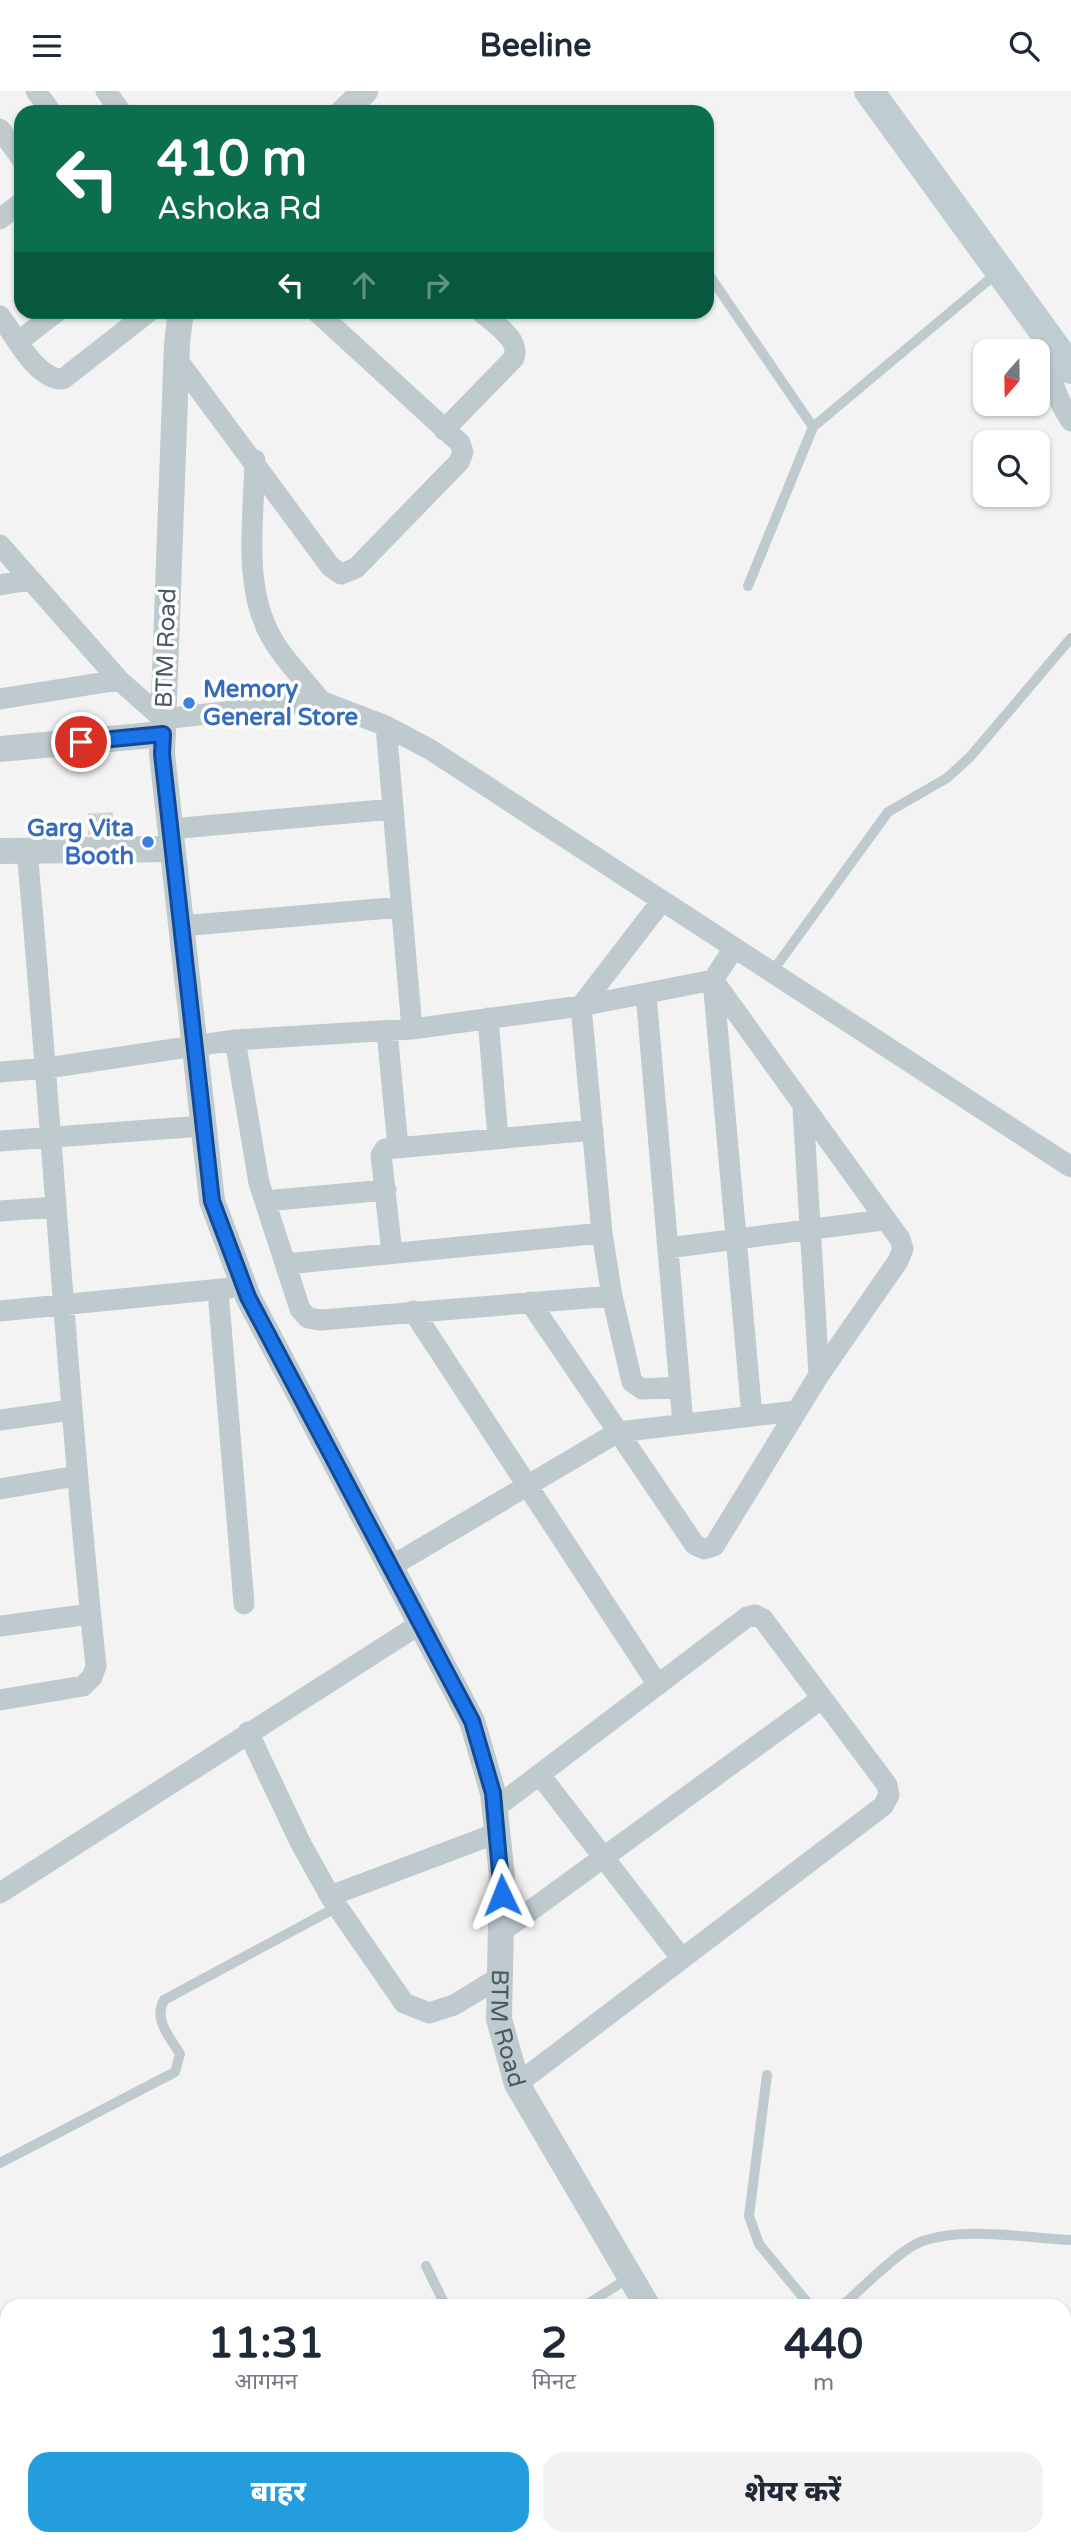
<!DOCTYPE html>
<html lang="hi">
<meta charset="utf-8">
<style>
:root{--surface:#fff;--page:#f2f2f3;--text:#1f2937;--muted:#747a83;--accent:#239dde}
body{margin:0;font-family:"Varela Round","Noto Sans Devanagari",sans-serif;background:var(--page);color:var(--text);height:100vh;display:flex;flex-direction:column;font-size:26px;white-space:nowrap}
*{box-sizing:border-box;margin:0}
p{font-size:23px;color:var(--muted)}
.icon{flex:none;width:38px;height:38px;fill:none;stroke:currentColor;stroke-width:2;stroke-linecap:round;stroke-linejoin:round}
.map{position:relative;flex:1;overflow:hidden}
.details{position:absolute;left:0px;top:2208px;width:1071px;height:247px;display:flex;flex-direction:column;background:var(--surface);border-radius:21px 21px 0 0;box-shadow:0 2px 5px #0004}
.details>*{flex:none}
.top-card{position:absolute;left:14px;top:14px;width:700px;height:214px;border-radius:21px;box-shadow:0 2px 5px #0004;background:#0b6e4f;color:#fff;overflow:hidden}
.needle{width:46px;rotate:200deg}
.tools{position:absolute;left:973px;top:248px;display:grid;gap:14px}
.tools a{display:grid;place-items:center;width:77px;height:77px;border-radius:14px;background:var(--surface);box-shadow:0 2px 5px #0004;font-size:35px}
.pin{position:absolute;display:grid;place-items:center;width:60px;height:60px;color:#fff;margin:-30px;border:4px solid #fff;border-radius:50%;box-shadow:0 2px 7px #0007}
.me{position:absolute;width:77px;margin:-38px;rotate:358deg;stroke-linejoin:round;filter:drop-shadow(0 0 5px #0008)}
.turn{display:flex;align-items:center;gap:24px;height:147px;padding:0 28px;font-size:32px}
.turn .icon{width:91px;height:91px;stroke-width:2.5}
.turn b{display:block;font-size:49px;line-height:60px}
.lanes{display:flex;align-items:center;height:66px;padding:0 28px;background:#0003;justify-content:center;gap:35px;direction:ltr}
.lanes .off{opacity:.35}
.eta{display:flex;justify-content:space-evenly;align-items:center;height:119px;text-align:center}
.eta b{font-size:42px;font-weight:800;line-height:49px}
.primary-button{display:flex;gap:14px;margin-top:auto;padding:14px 28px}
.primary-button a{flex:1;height:80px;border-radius:21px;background:var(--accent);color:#fff;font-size:28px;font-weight:800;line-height:80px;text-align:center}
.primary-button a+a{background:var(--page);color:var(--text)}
header{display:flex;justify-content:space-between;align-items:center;height:91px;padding:0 28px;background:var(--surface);font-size:32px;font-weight:800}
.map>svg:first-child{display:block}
</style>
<header><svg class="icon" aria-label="menu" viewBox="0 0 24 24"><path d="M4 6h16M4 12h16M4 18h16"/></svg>Beeline<svg class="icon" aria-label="search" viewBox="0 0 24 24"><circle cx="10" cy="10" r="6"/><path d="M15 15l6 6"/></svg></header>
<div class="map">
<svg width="1071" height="2455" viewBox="0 0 1071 2455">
<rect width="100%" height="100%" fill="#f4f3f3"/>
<path fill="#cdd1d4" stroke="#d7dadd" stroke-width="2" d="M112,722l3,21h-26v-20z"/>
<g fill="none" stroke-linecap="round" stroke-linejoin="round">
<path stroke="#bfcace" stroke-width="10" d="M707,181l106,155
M748,495l65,-159 184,-154
M772,881l116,-160 59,-34 23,-21 101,-119
M767,1984l-18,141 10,28 52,63
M0,2072l175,-91 5,-18c-10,-17 -27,-34 -16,-54l173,-93
M426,2175l20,41
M583,2216l47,-30
M841,2216c18,-16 56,-54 75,-63 40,-19 111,-6 155,-4"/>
<path stroke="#bfcace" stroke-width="21" d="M36,0l15,21
M106,0l15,21
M0,38l21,29
M0,128l21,-16
M0,225c15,19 36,64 63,63l87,-68
M1042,243c5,32 11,60 29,87
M19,250l39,-30
M176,267l154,208 11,8 15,-6 103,-106 4,-10 -3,-9 -144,-132
M444,339l70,-72c7,-19 -21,-35 -34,-47
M255,369c-1,56 -12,120 13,171 12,25 36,48 53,70
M0,454l119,135 44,39 158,-18 65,25 45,24 640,417
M0,494l30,-5
M0,608l119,-19
M386,635l26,303
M170,738l223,-20
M661,811l-80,104 21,227 10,63 20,86 10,7 38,-2
M181,835l220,-19
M734,857l-21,32 39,436
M646,903l37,430
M488,927l10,120
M387,940l11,116
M235,949l24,143 41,126 8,9 13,2 291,-24
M0,981l47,-4 188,-28 177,-11 169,-23 132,-26
M803,1017l16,267
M0,1050l203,-15
M265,1110l121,-11
M0,1120l56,-4
M668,1157l215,-28
M392,1162l-11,-98 4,-6 208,-19
M286,1173l316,-31
M218,1199l26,314
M530,1211l165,243 9,4 10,-3 105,-171 79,-114 5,-12 -3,-10 -187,-259
M0,1220l231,-23
M413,1220l245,374
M0,1329l71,-10
M0,1398l76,-13
M390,1476l228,-135 178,-21
M0,1535l90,-12
M0,1609l83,-14 9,-9 4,-11c-29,-272 -44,-544 -69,-815
M248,1641l52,110 30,54 74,107 25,10 25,-8 46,-28
M540,1684l142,184
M494,1718l253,-192 8,-2 8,4 124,166 2,10 -6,11 -366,278
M0,1802l420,-269
M330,1805l167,-63
M501,1841l320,-233
M0,2398l7,4
M101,2448l16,7
M292,2448l18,7
M38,2455l3,-7
M260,2455l3,-7"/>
<g stroke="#bfcace" stroke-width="26">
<path d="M343,21l22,-21"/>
<path id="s1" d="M181,220l-4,32 -15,411 50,447 36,96 224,424 21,72 9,83 -3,143 18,65 131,223"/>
<path d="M0,658l163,-15"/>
<path d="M0,760l172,-2"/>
<path d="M789,2448l4,7"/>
</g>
<path stroke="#bfcdd3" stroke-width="30" d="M869,0l202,278"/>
</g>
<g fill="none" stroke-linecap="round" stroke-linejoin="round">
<g stroke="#114b97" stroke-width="18">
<path id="route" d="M81,651l82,-8 -1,20 50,447 36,96 224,424 21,72 9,102"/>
</g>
<use href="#route" stroke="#1a73e8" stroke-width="12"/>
</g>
<g fill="#3f7fe0" stroke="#fff" stroke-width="2.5">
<circle cx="189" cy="612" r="7"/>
<circle cx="148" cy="751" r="7"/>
</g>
<g text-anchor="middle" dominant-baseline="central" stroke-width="7" stroke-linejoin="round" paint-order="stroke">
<g font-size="24" fill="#4b5a5f" stroke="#fff">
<text transform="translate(166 557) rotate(-88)">BTM Road</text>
<text stroke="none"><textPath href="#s1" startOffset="1787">BTM Road</textPath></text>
</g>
<g font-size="24" font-weight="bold" fill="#366cbe" stroke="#fff" text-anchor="start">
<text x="203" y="598">Memory<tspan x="203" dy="28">General Store</tspan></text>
<text x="134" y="737" text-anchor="end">Garg Vita<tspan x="134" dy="28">Booth</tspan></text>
</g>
</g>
</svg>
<div class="tools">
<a><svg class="needle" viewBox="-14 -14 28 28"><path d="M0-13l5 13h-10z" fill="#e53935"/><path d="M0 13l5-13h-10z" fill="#747a83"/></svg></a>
<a><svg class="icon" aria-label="search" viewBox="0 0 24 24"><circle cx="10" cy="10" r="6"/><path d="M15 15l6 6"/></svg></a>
</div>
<div class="pin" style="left:81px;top:651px;background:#d93025"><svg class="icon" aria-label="arrive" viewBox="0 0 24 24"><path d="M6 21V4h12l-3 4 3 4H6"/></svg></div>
<svg class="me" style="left:502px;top:1804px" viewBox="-20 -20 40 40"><path d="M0-17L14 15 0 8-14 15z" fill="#1a73e8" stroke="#fff" stroke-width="4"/></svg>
<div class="top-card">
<div class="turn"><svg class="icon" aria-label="left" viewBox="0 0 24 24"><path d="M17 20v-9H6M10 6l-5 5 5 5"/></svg><div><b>410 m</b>Ashoka Rd</div></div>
<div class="lanes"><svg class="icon" aria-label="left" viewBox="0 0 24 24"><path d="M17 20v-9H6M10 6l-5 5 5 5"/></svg><svg class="icon off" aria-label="ahead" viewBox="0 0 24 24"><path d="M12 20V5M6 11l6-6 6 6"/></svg><svg class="icon off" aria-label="right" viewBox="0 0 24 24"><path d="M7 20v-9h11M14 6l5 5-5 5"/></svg></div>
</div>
<section class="details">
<div class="eta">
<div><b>11:31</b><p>आगमन</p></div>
<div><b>2</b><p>मिनट</p></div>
<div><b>440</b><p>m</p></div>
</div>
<div class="primary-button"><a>बाहर</a><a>शेयर करें</a></div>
</section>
</div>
